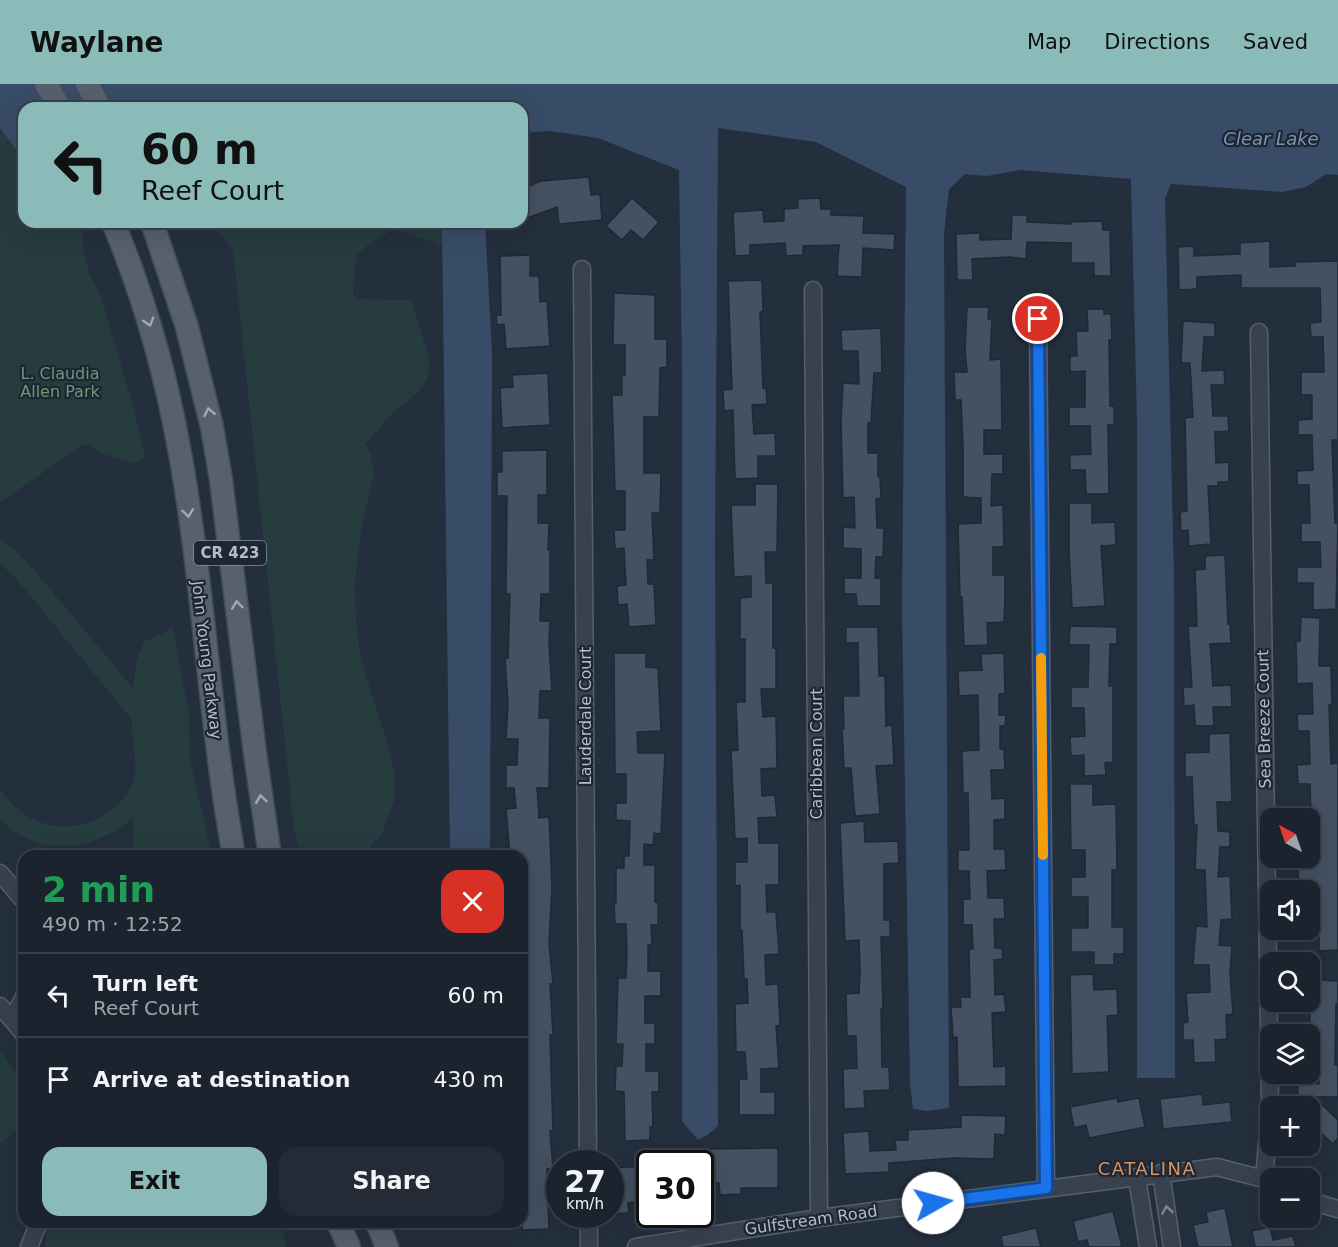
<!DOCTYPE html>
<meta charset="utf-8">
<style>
:root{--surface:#1b232e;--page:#242b36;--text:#f1f3f6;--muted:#a0a4aa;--line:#39404a;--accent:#8bbbb9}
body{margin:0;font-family:"DejaVu Sans",sans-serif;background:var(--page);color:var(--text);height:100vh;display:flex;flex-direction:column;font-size:22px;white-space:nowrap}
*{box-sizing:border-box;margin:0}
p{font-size:20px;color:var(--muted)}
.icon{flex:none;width:33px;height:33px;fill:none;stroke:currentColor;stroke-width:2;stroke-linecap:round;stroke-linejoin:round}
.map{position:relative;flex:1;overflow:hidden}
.details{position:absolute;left:18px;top:766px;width:510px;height:378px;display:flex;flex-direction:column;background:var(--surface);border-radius:18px;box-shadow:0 6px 24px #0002,0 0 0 2px var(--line)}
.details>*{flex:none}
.hud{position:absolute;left:18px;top:18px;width:510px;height:126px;border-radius:18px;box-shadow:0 6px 24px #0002,0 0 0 2px var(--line);background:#8bbbb9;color:#111;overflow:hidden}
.needle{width:39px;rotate:320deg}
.fabs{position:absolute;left:1260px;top:724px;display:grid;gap:12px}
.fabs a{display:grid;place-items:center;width:60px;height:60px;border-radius:12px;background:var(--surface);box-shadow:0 6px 24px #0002,0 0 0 2px var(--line);font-size:30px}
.speed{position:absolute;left:546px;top:1066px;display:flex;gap:12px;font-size:30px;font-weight:700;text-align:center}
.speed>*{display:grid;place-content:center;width:78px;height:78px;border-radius:50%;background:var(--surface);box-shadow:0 6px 24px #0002,0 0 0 2px var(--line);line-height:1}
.speed small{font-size:15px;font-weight:400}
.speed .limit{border:3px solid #111;border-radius:9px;background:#fff;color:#111}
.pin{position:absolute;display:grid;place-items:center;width:51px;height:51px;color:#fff;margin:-26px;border:3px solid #fff;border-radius:50%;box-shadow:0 2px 6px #0007}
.me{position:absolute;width:66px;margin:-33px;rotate:83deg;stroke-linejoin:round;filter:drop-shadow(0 0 4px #0008)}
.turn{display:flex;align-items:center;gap:21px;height:126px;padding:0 24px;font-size:27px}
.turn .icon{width:78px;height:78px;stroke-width:2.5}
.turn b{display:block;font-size:42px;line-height:51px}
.round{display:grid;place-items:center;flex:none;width:63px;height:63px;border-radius:18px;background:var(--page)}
.overview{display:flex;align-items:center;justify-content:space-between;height:102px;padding:0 24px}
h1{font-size:36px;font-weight:700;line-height:45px;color:#1e9e55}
.cta{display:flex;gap:12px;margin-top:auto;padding:12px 24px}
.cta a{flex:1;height:69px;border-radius:18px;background:var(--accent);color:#111;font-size:24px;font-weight:700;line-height:69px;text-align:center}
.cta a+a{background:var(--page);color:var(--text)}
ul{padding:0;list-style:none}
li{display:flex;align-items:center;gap:18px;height:84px;padding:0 24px;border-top:2px solid var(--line)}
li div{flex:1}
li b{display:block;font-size:22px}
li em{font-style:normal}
header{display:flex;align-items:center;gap:36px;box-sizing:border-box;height:84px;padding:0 30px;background:var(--accent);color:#111}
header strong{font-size:28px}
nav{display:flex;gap:33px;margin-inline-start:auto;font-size:21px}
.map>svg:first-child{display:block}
</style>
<header>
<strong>Waylane</strong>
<nav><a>Map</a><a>Directions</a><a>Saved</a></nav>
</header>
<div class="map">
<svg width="1338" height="1163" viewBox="0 0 1338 1163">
<rect width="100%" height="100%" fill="#242f3e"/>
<path fill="#263c3f" d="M0,42l24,28v68h58l2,31 5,20 12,23 33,114 11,47 -6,5 -4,1 -32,-9 -18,-10 -85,58z
M205,138h237v23l-49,-16 -26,17 -11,10 -3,36 2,7 56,1 18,57c1,32 -11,34 -32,53 -11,10 -22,23 -32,34l5,8 4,22 -12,49 -7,60 1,40 5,37 26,82 8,32 -1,27 -12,33 -20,22h-62l-6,-27 -61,-579c-8,-13 -15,-21 -28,-28z
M0,456l17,12 11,11 105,125 3,-24 8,-22 29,-14 16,87 1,45 22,96h-80l2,-39c-40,34 -94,43 -134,2v-29c8,9 16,19 27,26 28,17 66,13 90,-11 7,-7 16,-17 17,-27 4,-18 -3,-38 -2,-56l-3,-6 -116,-141 -13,-11z
M0,968l24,29v42l-24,21z
M47,1139h234l5,24h-241z"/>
<path fill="#394c67" d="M0,0h1338v91l-12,-1 -20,13 -24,5 -111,-8 -6,14 9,380 1,500h-38v-658l-6,-241 -110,-9 -34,6 -22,-2 -16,15 -5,44 5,875 -22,3 -14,-2 -3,-27 -8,-472 4,-423 -90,-45 -98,-14 -3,416 3,582 -12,10 -8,4 -16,-19v-758l-3,-193 -81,-32 -48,-7 -28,2v-25h-498v52l-24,-32z
M442,138h43l7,131 -2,503h-40z"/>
<path fill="#455162" stroke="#1f2835" stroke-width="1.5" d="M589,93l2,18 9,-1 2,26 -43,4 -2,-17 -35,13v-31l19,-8z
M632,114l27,24 -16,18 -12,-10 -9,10 -16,-14z
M820,114l1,11h10v6l33,1 -1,17 32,1 -1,16 -31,-2 -1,29 -25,-1 2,-31 -36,1v9l-17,1 -1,-13 -35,2v10l-15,1 -2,-44 30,-2 1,12 20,-1v-12l14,-1v-9z
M1012,131h15v7l44,2v-2l31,-1 1,9h7l1,46h-17v-13h-23v-20l-44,-1 -1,17 -16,-2 -38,2 1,21h-16l-1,-46 24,-1v7l31,-1z
M1270,157v26l25,-1v-4l43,-1v179h-6l3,83h3l-2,86 -23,1v-27h-16v-16h24l-1,-25h-19v-19h9l-1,-38h-12v-14l16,-1 -1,-35h-14v-15l14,-1v-24h-11v-23h23l-1,-35h-12l-1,-14 11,-1 -1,-34h-79v-13l-44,2v12l-18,1 -1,-43 16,-1v10l46,-2v-11z
M530,171v21h9l1,26 7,-1 3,45 -44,3 -2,-25 -7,1 -1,-10h5l-1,-59z
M762,196l1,32h-3l3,76 3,-1 1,17 -15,1 2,29 21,-1 1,23h-18v22l-23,1 -2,-69 -9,1 -1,-21 9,-1 -4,-108z
M614,209l41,2v44h12v28l-7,1 -1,49h-15v56h17l-1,40h-8l2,47h-7l1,24h6l2,41 -27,2 -2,-23 -9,1 -1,-19 9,-1 -2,-37 -9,1 -1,-19h11v-39h-10l-3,-96h10v-20h3v-30h-12z
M967,223h22l-1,12h4l-2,41 11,-1 1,71h-18v24h19v20h-11l-1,32 12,-1 1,42h-11v28h12v22l-1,25 -17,1 1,22 -24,1 -2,-49h-2l-2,-73 23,-1v-25l-18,-1v-50l-2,-47h-6l-1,-28h13l-2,-22z
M1087,225h17v5h7l1,26h-3l1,66h4v19h-6l1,69h-23l-1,-24h-15v-15l21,-1 -1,-28h-21v-19h16v-36l-15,1v-16h7l-1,-25h12z
M1183,237l32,2v14h-11l-2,34 22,-1 1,15h-14l2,31h15l1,15 -14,1 1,31 13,-1v20h-11v4h-10l3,58 -22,2 -1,-16 -7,1 -1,-19 7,-1 -2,-93 8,-1 -3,-54h-9z
M881,244l1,45h-8l-3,50h-3v30h10v24h2l1,21 -5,1 1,29h7l-1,29h-7l-1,21h6v28h-24l-1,-12h-12v-16h17v-29l-18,-1v-21l12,1 -1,-31 -11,1 -2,-77 2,-38 16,1 -1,-33h-16l-1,-21z
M548,289l2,52 -48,3 -2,-40 13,-1 -1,-12z
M547,366v45h-9v28h11l-1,27h2v44h-9l-1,27h10l-1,22 3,48h-12l-1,27h11l-1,70h-12l2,30 10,-1 1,19 2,52 -3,55 4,41h-3l3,51h-3l3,96h-3l3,38h-6l2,60 -27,1v-374h-12l-4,-47 10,-1 -2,-20h-8v-23h11l1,-26h-12l2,-34 -3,-47h3l2,-64h-4l1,-98h-10v-24h5v-21z
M755,400h23l-1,68h-12l1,31h7v65h3v41h-15l2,28 13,-1 1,52 -16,1 1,27 13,-1 2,22 -19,1 1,25h20v42h-13l1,27h9l3,42 -14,1 1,30 12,-1 2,41 -4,1 3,42 -18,1v23h14v23h-36v-36h8l-2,-27h-9l-1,-48 13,-1 -1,-24h-3l-2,-49h-2v-45l-5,1v-24h12v-24l-12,1 -4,-88 7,-1 -2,-48h9v-63h-5v-41l11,-1v-21l-17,1 -3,-72h24z
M1069,419h23v20l23,-1 1,23 -15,1 4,60 -33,2 -3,-56z
M1225,471l3,69 2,-1 1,20 -21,1 3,42 18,-1 1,22h-19l1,19h-19l-1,-21 -10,1 -1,-19h9l-4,-61h9l-2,-56 10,-1v-13z
M1301,533l19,1 -1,48h12l1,39h-3l2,59 7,-1v187l-19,1v-15l-9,1v-23h3l1,-32 -16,-1 1,-21 11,1v-47h1l-1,-30h-12l-1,-19 13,-1 -1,-33h-11l-1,-17h16l-1,-31 -15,1 -1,-43h4z
M1070,542l47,1v17h-7l-1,42h4v76l-8,1 1,12 -22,1v-21l-13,1 -1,-19 15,-1 -1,-28h-13v-21h17l1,-42h-20z
M846,543h32l1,49h6l1,50 6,-1 2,40 -18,1 4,48 -25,2 -4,-48h-7l-2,-39h2l-1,-33h16l-1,-53h-12z
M614,569h32v14l12,1 3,63 -24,1 1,21h27l-4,81 -7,-1 -1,12 -9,-1v21h11v37h3v23h-7l1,20h-4v26h13v25h-16v27h10v21h-9v27h13v21h-7l1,35h-3v13l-25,1 -1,-49 -9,-1 1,-25h6l1,-22h-7l2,-66h8l1,-26 -1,-28h-11l-1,-21h2v-35h8v-12h5l1,-35 -14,-1v-17h10v-29h-11z
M1004,569l1,41h-6v21h7l-1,11h-5v23h4l1,21h-14l1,29 13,-1v21l-11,1v29h11l1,21 -19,1 1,27h16l1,21h-11l1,29h7l1,11 -9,1 1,35 9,-1 2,18 -14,1 2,54 12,-1v20l-48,1 -1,-50 -4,1 -2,-31h10l-1,-10h10l-1,-48h4l-1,-24h-9v-26h7l-1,-28h-11v-21h11l-1,-57h-5l-1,-42 17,-1 -1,-55 -19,1 -1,-25 24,-1 -1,-16z
M1230,649l2,69h-15l1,29 12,1v15h-10l-2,30 12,-1 2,43 -11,1 -2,25 13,1 -2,27 3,41 -7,1 1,24 -12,1 1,22 -22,1 -1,-23h-10v-17l5,-1 -2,-29 24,-1 -1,-27h-16l3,-39 11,1 -2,-57h-10l2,-45h-3l-2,-48h-7v-24l24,-1v-18z
M1070,700h23v21l23,-1 1,66h-5v57h12v27h-10v11h-20v-13h-23v-24h17v-31h-17v-20h14v-27h-14z
M864,737l1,21 33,-1 1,22 -15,1v56h6v17h-9l2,72h-2l1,58h7l1,23 -26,1 1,17 -21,1 -1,-40 14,-1 -1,-32h-9l-1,-42 13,-1 1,-22 -1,-31 -14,1 -5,-118z
M1310,875l12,1 -1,20 17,1v23h-2l-1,61h3v32h-40v-14l21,1v-32h-9z
M1093,890l1,16 23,-1 1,26 -11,1 2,56 -37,2 -2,-99z
M1202,1010l1,11 27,-3 2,20 -69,7 -3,-30z
M1117,1014l1,4 21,-4 6,29 -56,11 -3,-13 -12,3 -4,-21z
M1320,1019l18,17v18l-5,6 -13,-12 -10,11v-28z
M961,1031l45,1 -1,19 -10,-1 -1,25 -40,-1 -65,5v9l-44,2 -2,-41 26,-2 1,20 26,-1 -1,-10h13v-10l53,-3z
M778,1064v40h-37v6l-21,1 -1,-12 -12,1 -1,-35z
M648,1082l2,35 -22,2 1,10 -18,1 -1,-46z
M1225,1124l8,39h-35l-5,-22 15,-3 -2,-10z
M1113,1127l9,36h-33l-2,-7 -9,2 -5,-21z
M1270,1143l3,13 20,-4 3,11h-41l-3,-16z
M1036,1144l5,19h-38l-2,-11z"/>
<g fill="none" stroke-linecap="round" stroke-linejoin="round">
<g stroke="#565f6c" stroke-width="19">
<path id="minor" d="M582,185l6,895
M813,206l6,928
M1038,235l8,869
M1259,248l11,776 -6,71
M0,789l24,28
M0,922l24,28
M12,936l12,-23
M1161,1089l11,74
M1137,1094l11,69
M1310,1117l28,8
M589,1131v32
M29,1163l10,-25
M636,1163l183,-29 398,-51 47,12 6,4"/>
</g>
<g stroke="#414a57" stroke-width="25">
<path id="major" d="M46,0l14,24
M87,0l13,24
M113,138c30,72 52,149 66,226 25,135 30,273 55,408
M152,138l35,105 25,100 9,53 34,273 15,103
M338,1138l11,25
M377,1138l10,25"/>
</g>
<use href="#minor" stroke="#38414e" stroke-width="16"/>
<use href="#major" stroke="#56606e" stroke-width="22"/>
</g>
<defs><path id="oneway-chevron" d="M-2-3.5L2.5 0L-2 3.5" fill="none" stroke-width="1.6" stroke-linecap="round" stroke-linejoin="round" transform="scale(1.5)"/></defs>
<g stroke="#a1aab7">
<use href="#oneway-chevron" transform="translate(149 238) rotate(73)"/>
<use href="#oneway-chevron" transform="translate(209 328) rotate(-102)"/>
<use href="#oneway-chevron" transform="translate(188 429) rotate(83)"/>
<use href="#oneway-chevron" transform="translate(237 521) rotate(-97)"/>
<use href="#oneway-chevron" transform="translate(261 715) rotate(-98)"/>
</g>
<use stroke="#7c8592" href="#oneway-chevron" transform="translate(1167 1126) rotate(-99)"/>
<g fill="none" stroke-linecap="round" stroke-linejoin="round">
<g stroke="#114b97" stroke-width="15">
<path id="route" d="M933,1119l113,-15 -8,-869"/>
</g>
<use href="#route" stroke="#1a73e8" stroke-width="10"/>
<path stroke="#f59e0b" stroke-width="10" d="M1041,574l2,197"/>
</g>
<g text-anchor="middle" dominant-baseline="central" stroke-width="4.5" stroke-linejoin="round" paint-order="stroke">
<rect fill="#1d2633" stroke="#878f9c" stroke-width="1.5" x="194" y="457" width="72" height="24" rx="4.5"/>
<g font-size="15" font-weight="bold" fill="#b4bcc9">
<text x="230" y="469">CR 423</text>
</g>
<g font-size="16" fill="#6b9a76" stroke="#1d2633">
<text x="60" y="289">L. Claudia<tspan x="60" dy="18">Allen Park</tspan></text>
</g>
<g font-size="16" fill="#b4bcc9" stroke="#1d2633">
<text transform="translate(207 576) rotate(83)">John Young Parkway</text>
<text transform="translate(585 632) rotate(-90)">Lauderdale Court</text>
<text transform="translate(1264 635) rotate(-91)">Sea Breeze Court</text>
<text transform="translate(816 670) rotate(-90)">Caribbean Court</text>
<text transform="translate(811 1136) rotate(-8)">Gulfstream Road</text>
</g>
<g font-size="18" font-style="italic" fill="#7c92b1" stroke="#1d2633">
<text x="1271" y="54">Clear Lake</text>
</g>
<g font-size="18" letter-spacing="1.5" fill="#d59563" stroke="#1d2633">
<text x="1147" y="1084">CATALINA</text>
</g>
</g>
</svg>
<div class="fabs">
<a><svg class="needle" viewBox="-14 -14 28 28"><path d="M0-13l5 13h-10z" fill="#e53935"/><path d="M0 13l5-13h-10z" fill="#a0a4aa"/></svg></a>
<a><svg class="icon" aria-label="sound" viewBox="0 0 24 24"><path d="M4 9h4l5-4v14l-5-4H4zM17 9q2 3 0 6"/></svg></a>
<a><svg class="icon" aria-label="search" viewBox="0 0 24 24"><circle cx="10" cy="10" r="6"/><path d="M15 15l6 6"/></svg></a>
<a><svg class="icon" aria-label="layers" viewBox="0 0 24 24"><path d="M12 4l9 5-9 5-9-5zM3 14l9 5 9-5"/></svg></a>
<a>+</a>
<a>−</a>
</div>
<div class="speed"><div>27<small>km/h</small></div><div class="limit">30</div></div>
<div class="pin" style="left:1038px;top:235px;background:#d93025"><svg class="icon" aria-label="arrive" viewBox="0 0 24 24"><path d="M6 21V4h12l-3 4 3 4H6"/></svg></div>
<svg class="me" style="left:933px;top:1119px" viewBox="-20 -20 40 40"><circle r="19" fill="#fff"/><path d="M0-13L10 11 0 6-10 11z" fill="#1a73e8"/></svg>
<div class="hud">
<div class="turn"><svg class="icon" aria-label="left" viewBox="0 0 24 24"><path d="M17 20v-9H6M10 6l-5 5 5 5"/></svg><div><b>60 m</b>Reef Court</div></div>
</div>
<section class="details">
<div class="overview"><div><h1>2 min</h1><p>490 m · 12:52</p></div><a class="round" style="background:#d93025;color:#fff"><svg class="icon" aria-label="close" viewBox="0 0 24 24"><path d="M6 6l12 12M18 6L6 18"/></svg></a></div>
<ul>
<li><svg class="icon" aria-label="left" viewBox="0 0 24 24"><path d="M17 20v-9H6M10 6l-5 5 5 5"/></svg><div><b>Turn left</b><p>Reef Court</p></div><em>60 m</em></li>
<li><svg class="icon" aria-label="arrive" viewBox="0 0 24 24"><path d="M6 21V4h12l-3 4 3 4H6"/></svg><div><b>Arrive at destination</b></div><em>430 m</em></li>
</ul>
<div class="cta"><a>Exit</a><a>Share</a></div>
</section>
</div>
